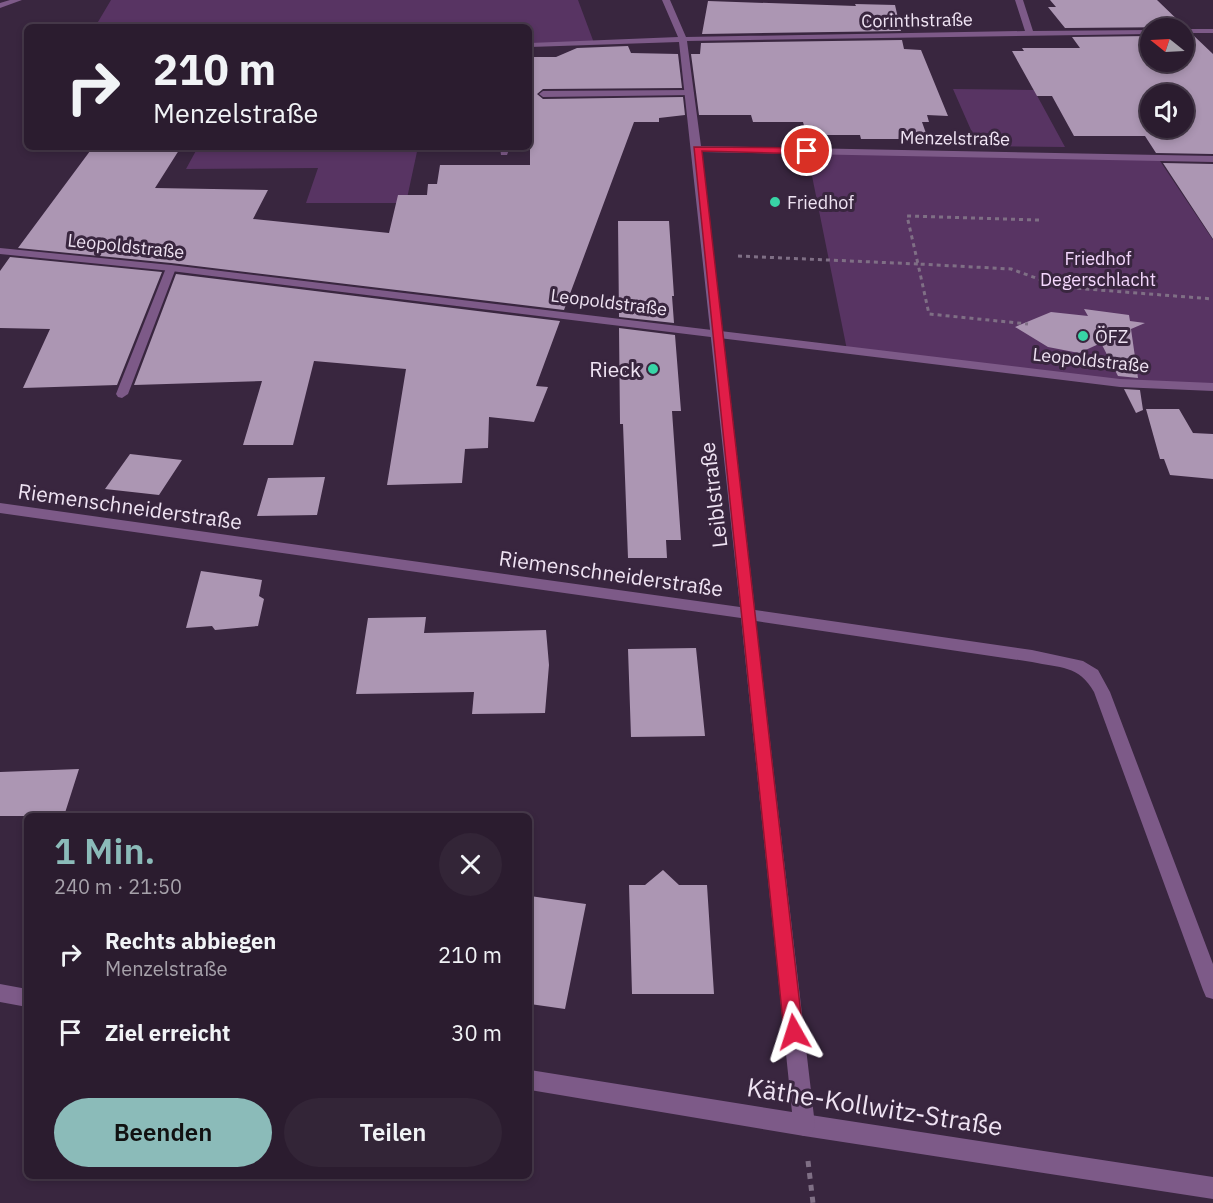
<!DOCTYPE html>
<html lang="de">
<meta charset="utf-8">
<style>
:root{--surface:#2b1c2f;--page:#332537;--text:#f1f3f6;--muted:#a6a1aa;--line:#473a4b;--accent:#8bbbb9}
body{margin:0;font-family:"IBM Plex Sans",sans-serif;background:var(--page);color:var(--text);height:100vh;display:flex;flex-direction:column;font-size:22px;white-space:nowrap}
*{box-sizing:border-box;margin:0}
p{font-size:20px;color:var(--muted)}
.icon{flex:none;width:33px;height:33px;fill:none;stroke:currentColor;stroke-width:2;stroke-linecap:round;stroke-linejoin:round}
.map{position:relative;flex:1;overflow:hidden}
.details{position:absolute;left:24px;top:813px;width:508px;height:366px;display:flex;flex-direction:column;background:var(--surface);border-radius:9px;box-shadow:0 3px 9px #0003,0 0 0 2px var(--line)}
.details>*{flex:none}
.top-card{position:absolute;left:24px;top:24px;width:508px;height:126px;border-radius:9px;box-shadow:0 3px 9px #0003,0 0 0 2px var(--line);background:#2b1c2f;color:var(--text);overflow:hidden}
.needle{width:39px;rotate:288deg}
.fabs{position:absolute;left:1140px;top:18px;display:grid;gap:12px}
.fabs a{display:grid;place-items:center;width:54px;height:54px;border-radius:50%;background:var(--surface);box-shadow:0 3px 9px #0003,0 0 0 2px var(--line);font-size:30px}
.pin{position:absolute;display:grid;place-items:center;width:51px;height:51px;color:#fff;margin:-26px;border:3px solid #fff;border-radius:50%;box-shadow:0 2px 6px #0007}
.me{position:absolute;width:66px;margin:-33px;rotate:354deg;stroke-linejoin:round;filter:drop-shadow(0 0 4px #0008)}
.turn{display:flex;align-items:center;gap:21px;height:126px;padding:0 30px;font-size:27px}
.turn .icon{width:78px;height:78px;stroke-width:2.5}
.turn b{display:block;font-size:42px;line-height:51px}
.round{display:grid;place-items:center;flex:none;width:63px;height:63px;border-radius:32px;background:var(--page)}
.headline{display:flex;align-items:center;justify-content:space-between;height:102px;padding:0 30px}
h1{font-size:36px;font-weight:600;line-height:45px;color:var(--accent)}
.cta{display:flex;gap:12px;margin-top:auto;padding:12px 30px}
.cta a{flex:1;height:69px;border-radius:36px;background:var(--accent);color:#111;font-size:24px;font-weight:600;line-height:69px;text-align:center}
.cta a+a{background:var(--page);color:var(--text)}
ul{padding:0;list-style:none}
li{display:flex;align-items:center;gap:18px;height:78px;padding:0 30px}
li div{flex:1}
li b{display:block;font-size:22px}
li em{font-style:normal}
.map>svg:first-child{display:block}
</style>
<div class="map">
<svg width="1213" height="1203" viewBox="0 0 1213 1203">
<rect width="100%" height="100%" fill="#39263f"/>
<path fill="#583463" d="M111,0h467l16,43 -64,2v-18h-435z
M953,89l81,1 31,57 -87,-1z
M198,147h220l-12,56h-100l12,-35 -132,1z
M807,151l351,7 55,82v147l-58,-2 -308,-35z"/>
<path fill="#ac96b3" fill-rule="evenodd" d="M1050,0h107l28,27 -120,1 -17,-21h8z
M708,1l148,5 -1,-2 40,1 6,26 -199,3z
M1184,35h9l20,19v100l-57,-1 -11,-17h-71l-22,-40h-15l-25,-45h12l-2,-3h58l-8,-11 78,-1v26h34zM1150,94h34v34h-34z
M902,40l2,9 17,1 27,66 -21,-1 2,7h-7l6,17h-67l-1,-4h-35l-6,-2h-13l-3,-11h-50l-2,-7h-52l-8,-61h9l1,-11z
M628,46l3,7 47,1 4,34 -139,1 -6,5 6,5 140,-2 2,18 -26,3v4h-25l-70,188 -393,-47 -153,-15 75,-101h88l-26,41 113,2 -15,29 136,14 9,-38h29l1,-11h9l3,-19h90v-92l2,-16h24l21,-9z
M1163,163l50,1v75z
M618,221h51l5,75h-2l2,27 -55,-6z
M10,257l152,15 -45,113 -94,3 27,-59 -50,-1v-57z
M176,274l384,47 -24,65 12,1 -14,35 -45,-5 -1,31 -23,1 -3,34 -75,2 19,-116 -92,-8 -21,84h-50l19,-64 -128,4z
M1084,309l45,6 1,6 15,2 -14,6 7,49 -20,-2 -17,-33 -22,10 -31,-6 -33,-20 36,-15 37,4z
M619,328l56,7 6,76h-9l9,129h-15l1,18h-39l-5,-134h-3z
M1124,389l16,1 3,20 -7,3z
M1146,409h33l14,24 20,1v45l-43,-4 -6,-16h-4z
M130,454l52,6 -23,35 -54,-6z
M325,477l-8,38 -60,1 11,-38z
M201,571l61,9 -3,16 5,3 -6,27 -43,4 -3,-4 -26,2z
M426,617l-2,16 122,-3 3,35 -4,48 -73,1 2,-22 -118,2 12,-76z
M696,648l9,88 -74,1 -3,-88z
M79,769l-15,47h-64v-44z
M663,870l16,15h28l7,109h-82l-3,-109h16z
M530,896l56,8 -21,105 -35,-5z"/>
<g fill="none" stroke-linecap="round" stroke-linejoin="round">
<path stroke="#7f6f85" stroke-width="3" stroke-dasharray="4 4" stroke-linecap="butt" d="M1039,220l-132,-4 11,48 93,5 50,18 152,12
M738,256l180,8 11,50 99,10"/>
<path stroke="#7f6f85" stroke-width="5" stroke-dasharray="6 6" stroke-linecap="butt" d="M808,1161l5,42"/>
<path fill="#7d5a88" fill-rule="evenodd" d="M690,90l4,3 -1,2 -150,2 -4,-3 4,-3z
M500,147h10l-3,8h-6z
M171,265l5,3 -48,126 -6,4 -4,-1 -2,-3 50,-126z
M804,1114l409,63v22l-409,-63 -8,-3 -3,-8 3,-8z"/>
<path fill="#7d5a88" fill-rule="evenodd" d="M10,0h12l-22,8v-5z
M662,0h8l16,37 339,-6 -10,-31h8l10,31 117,-1v4l-463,7 14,105 512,10v6l-511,-10 53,458 277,40 51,11 15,9 12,22 103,272v35l-7,-2 -3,-7 -109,-298c-15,-27 -34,-24 -62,-30l-276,-41 59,504 -3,8 -8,3 -274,-46v-20l262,42 -51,-494 -741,-105v-10l740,104 -61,-565 -149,5v-4l148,-6z
M1184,29h29v4h-29z
M0,984l27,5v18l-27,-5z"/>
<path fill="#7d5a88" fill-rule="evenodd" d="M0,248l171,17 949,114 93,4v8l-93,-4 -949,-116 -171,-17z"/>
</g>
<path fill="#e11d48" stroke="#92132f" stroke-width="1.5" d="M694,147l113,1 4,3 -4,3 -105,-3 101,881 -3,6 -6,3 -7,-3 -3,-6z"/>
<g fill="#38d4a6" stroke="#39263f" stroke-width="2">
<circle cx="775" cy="202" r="6"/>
<circle cx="1083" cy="336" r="6"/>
<circle cx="653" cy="369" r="6"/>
</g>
<g text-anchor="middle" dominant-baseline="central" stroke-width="6" stroke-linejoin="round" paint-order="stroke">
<g font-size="18" fill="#efe3f3" stroke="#39263f">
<text transform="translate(917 20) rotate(-1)">Corinthstraße</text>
<text transform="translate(955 138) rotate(1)">Menzelstraße</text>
<text transform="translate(126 246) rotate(6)">Leopoldstraße</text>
<text transform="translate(609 302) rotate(7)">Leopoldstraße</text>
<text transform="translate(1091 360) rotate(6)">Leopoldstraße</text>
</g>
<g font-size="18" fill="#efe3f3" stroke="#39263f" text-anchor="start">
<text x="787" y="202">Friedhof</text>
<text x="1095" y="336">ÖFZ</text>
</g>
<g font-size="18" fill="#f4d7fd" stroke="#39263f">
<text x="1098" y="258">Friedhof<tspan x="1098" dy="21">Degerschlacht</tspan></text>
</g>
<g font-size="21" fill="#efe3f3" stroke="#39263f" text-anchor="end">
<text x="641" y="369">Rieck</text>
</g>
<g font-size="21" fill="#efe3f3" stroke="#39263f">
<text transform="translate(713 495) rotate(-97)">Leiblstraße</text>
<text transform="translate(130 506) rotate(8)">Riemenschneiderstraße</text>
<text transform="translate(611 573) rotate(8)">Riemenschneiderstraße</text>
</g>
<g font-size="26" fill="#efe3f3" stroke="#39263f">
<text transform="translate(875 1106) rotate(9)">Käthe-Kollwitz-Straße</text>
</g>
</g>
</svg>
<div class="fabs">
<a><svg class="needle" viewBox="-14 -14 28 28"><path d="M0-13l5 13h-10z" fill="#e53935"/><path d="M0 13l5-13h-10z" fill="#a6a1aa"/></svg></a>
<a><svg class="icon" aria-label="sound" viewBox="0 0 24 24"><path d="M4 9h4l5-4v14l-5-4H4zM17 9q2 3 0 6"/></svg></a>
</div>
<div class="pin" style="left:807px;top:151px;background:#d93025"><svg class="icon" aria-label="arrive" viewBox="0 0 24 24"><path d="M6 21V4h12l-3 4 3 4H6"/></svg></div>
<svg class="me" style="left:794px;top:1032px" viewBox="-20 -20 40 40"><path d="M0-17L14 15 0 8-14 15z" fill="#e11d48" stroke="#fff" stroke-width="4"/></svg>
<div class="top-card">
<div class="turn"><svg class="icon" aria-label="right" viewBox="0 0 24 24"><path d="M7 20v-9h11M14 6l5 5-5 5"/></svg><div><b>210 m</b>Menzelstraße</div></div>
</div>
<section class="details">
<div class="headline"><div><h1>1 Min.</h1><p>240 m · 21:50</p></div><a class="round"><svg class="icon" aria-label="close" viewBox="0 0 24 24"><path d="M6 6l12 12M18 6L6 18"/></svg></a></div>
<ul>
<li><svg class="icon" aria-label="right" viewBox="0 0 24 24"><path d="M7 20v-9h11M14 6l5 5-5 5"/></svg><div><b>Rechts abbiegen</b><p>Menzelstraße</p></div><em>210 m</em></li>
<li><svg class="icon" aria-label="arrive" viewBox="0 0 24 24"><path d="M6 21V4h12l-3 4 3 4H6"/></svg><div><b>Ziel erreicht</b></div><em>30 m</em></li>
</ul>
<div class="cta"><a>Beenden</a><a>Teilen</a></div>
</section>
</div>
